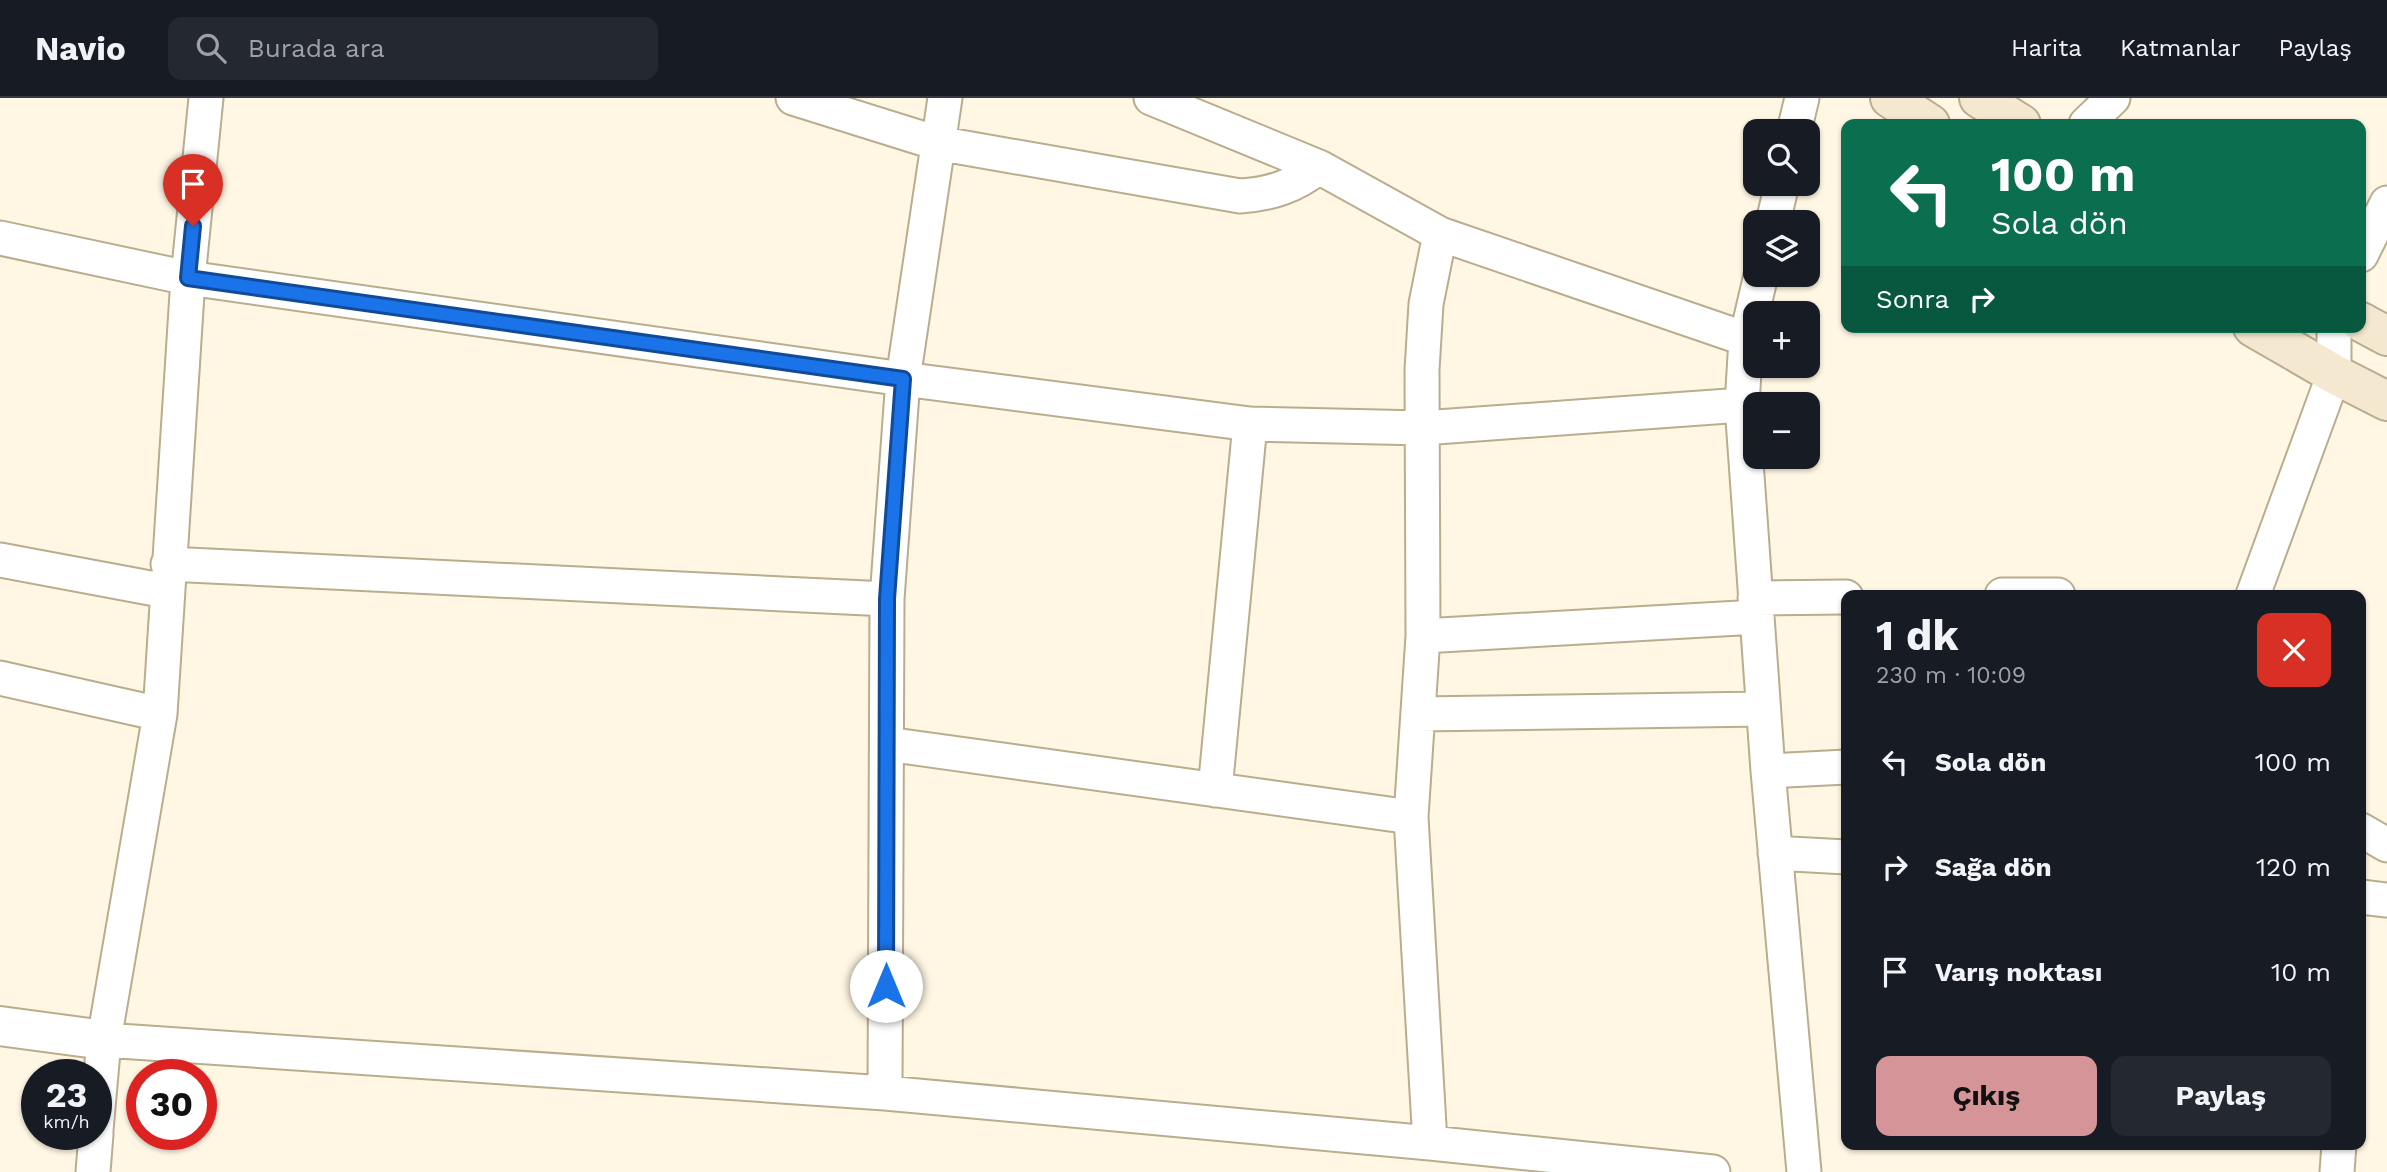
<!DOCTYPE html>
<html lang="tr">
<meta charset="utf-8">
<style>
:root{--surface:#171b24;--page:#242831;--text:#f1f3f6;--muted:#9ea1a6;--line:#363941;--accent:#d59498}
body{margin:0;font-family:"Work Sans",sans-serif;background:var(--page);color:var(--text);height:100vh;display:flex;flex-direction:column;font-size:26px;white-space:nowrap}
*{box-sizing:border-box;margin:0}
p{font-size:23px;color:var(--muted)}
.icon{flex:none;width:38px;height:38px;fill:none;stroke:currentColor;stroke-width:2;stroke-linecap:round;stroke-linejoin:round}
.map{position:relative;flex:1;overflow:hidden}
.drawer{position:absolute;left:1841px;top:492px;width:525px;height:560px;display:flex;flex-direction:column;background:var(--surface);border-radius:14px;box-shadow:0 2px 5px #0004}
.drawer>*{flex:none}
.top-card{position:absolute;left:1841px;top:21px;width:525px;height:214px;border-radius:14px;box-shadow:0 2px 5px #0004;background:#0b6e4f;color:#fff;overflow:hidden}
.fabs{position:absolute;left:1743px;top:21px;display:grid;gap:14px}
.fabs a{display:grid;place-items:center;width:77px;height:77px;border-radius:14px;background:var(--surface);box-shadow:0 2px 5px #0004;font-size:35px}
.speed{position:absolute;left:21px;top:961px;display:flex;gap:14px;font-size:35px;font-weight:700;text-align:center}
.speed>*{display:grid;place-content:center;width:91px;height:91px;border-radius:50%;background:var(--surface);box-shadow:0 2px 5px #0004;line-height:1}
.speed small{font-size:18px;font-weight:400}
.speed .limit{border:10px solid #d22;background:#fff;color:#111}
.pin{position:absolute;display:grid;place-items:center;width:60px;height:60px;color:#fff;margin:-72px -30px;border-radius:50% 50% 50% 0;rotate:-45deg;box-shadow:0 0 7px #0007}
.pin .icon{rotate:45deg}
.me{position:absolute;width:77px;margin:-38px;rotate:0deg;stroke-linejoin:round;filter:drop-shadow(0 0 5px #0008)}
.turn{display:flex;align-items:center;gap:24px;height:147px;padding:0 35px;font-size:32px}
.turn .icon{width:91px;height:91px;stroke-width:2.5}
.turn b{display:block;font-size:49px;line-height:60px}
.then{display:flex;align-items:center;height:66px;padding:0 35px;background:#0003;gap:14px;font-size:26px}
.round{display:grid;place-items:center;flex:none;width:74px;height:74px;border-radius:14px;background:var(--page)}
.headline{display:flex;align-items:center;justify-content:space-between;height:119px;padding:0 35px}
h1{font-size:42px;font-weight:700;line-height:52px}
.action{display:flex;gap:14px;margin-top:auto;padding:14px 35px}
.action a{flex:1;height:80px;border-radius:14px;background:var(--accent);color:#111;font-size:28px;font-weight:700;line-height:80px;text-align:center}
.action a+a{background:var(--page);color:var(--text)}
ul{padding:0;list-style:none}
li{display:flex;align-items:center;gap:21px;height:105px;padding:0 35px}
li div{flex:1}
li b{display:block;font-size:26px}
li em{font-style:normal}
header{display:flex;align-items:center;gap:42px;box-sizing:border-box;height:98px;padding:0 35px;background:var(--surface);border-bottom:2px solid var(--line)}
header strong{font-size:33px}
nav{display:flex;gap:38px;margin-inline-start:auto;font-size:24px}
.search{width:490px;height:63px;background:var(--page);display:flex;align-items:center;gap:18px;box-sizing:border-box;padding:0 24px;border-radius:14px;color:var(--muted);font-size:26px}
.map>svg:first-child{display:block}
</style>
<header>
<strong>Navio</strong>
<div class="search"><svg class="icon" aria-label="search" viewBox="0 0 24 24"><circle cx="10" cy="10" r="6"/><path d="M15 15l6 6"/></svg>Burada ara</div>
<nav><a>Harita</a><a>Katmanlar</a><a>Paylaş</a></nav>
</header>
<div class="map">
<svg width="2387" height="1074" viewBox="0 0 2387 1074">
<rect width="100%" height="100%" fill="#fff7e4"/>
<g fill="none" stroke-linecap="round" stroke-linejoin="round">
<g stroke="#baad8e" stroke-width="37">
<path id="minor" d="M206,0l-18,180 -28,436 -56,326 781,53 545,50 283,29
M793,0l144,45 303,53c32,-2 54,-10 79,-29
M1151,0l168,69 121,67 306,105
M2086,26l27,-26
M1794,33l8,-33
M1773,124l9,-38
M0,140l188,40 715,101 347,45 173,4 319,-23
M2361,157l26,-52
M1761,177l-15,64 -4,66 26,366 36,401
M0,462l166,31
M168,466l719,35
M2002,497h56
M2253,497l81,-221v-47
M1755,500l91,-1
M1423,538l334,-19
M0,580l160,36
M1418,616l345,-5
M887,646l524,73
M1768,673l78,-4
M1215,692l35,-366
M2361,732l26,15
M1775,755l71,4
M2361,799l26,3
M885,995l2,-494 16,-220 42,-281
M96,1032l8,-90
M1430,1045l-19,-326 12,-181 -1,-266 4,-66 14,-70
M93,1074l3,-38
M2337,1074l2,-28"/>
</g>
<g stroke="#baad8e" stroke-width="42">
<path id="tertiary" d="M0,928l104,14"/>
</g>
<g stroke="#baad8e" stroke-width="42">
<path id="secondary" d="M1890,0l40,26
M1979,0l42,26
M2361,224l26,14
M2253,229l81,47 53,27"/>
</g>
<use href="#minor" stroke="#fff" stroke-width="33"/>
<use href="#tertiary" stroke="#fff" stroke-width="38"/>
<use href="#secondary" stroke="#f4e8d0" stroke-width="38"/>
</g>
<g fill="none" stroke-linecap="round" stroke-linejoin="round">
<g stroke="#114b97" stroke-width="18">
<path id="route" d="M193,128l-5,52 715,101 -16,220 -1,387"/>
</g>
<use href="#route" stroke="#1a73e8" stroke-width="12"/>
</g>
</svg>
<div class="fabs">
<a><svg class="icon" aria-label="search" viewBox="0 0 24 24"><circle cx="10" cy="10" r="6"/><path d="M15 15l6 6"/></svg></a>
<a><svg class="icon" aria-label="layers" viewBox="0 0 24 24"><path d="M12 4l9 5-9 5-9-5zM3 14l9 5 9-5"/></svg></a>
<a>+</a>
<a>−</a>
</div>
<div class="speed"><div>23<small>km/h</small></div><div class="limit">30</div></div>
<div class="pin" style="left:193px;top:128px;background:#d93025"><svg class="icon" aria-label="arrive" viewBox="0 0 24 24"><path d="M6 21V4h12l-3 4 3 4H6"/></svg></div>
<svg class="me" style="left:886px;top:888px" viewBox="-20 -20 40 40"><circle r="19" fill="#fff"/><path d="M0-13L10 11 0 6-10 11z" fill="#1a73e8"/></svg>
<div class="top-card">
<div class="turn"><svg class="icon" aria-label="left" viewBox="0 0 24 24"><path d="M17 20v-9H6M10 6l-5 5 5 5"/></svg><div><b>100 m</b>Sola dön</div></div>
<div class="then">Sonra<svg class="icon" aria-label="right" viewBox="0 0 24 24"><path d="M7 20v-9h11M14 6l5 5-5 5"/></svg></div>
</div>
<section class="drawer">
<div class="headline"><div><h1>1 dk</h1><p>230 m · 10:09</p></div><a class="round" style="background:#d93025;color:#fff"><svg class="icon" aria-label="close" viewBox="0 0 24 24"><path d="M6 6l12 12M18 6L6 18"/></svg></a></div>
<ul>
<li><svg class="icon" aria-label="left" viewBox="0 0 24 24"><path d="M17 20v-9H6M10 6l-5 5 5 5"/></svg><div><b>Sola dön</b></div><em>100 m</em></li>
<li><svg class="icon" aria-label="right" viewBox="0 0 24 24"><path d="M7 20v-9h11M14 6l5 5-5 5"/></svg><div><b>Sağa dön</b></div><em>120 m</em></li>
<li><svg class="icon" aria-label="arrive" viewBox="0 0 24 24"><path d="M6 21V4h12l-3 4 3 4H6"/></svg><div><b>Varış noktası</b></div><em>10 m</em></li>
</ul>
<div class="action"><a>Çıkış</a><a>Paylaş</a></div>
</section>
</div>
